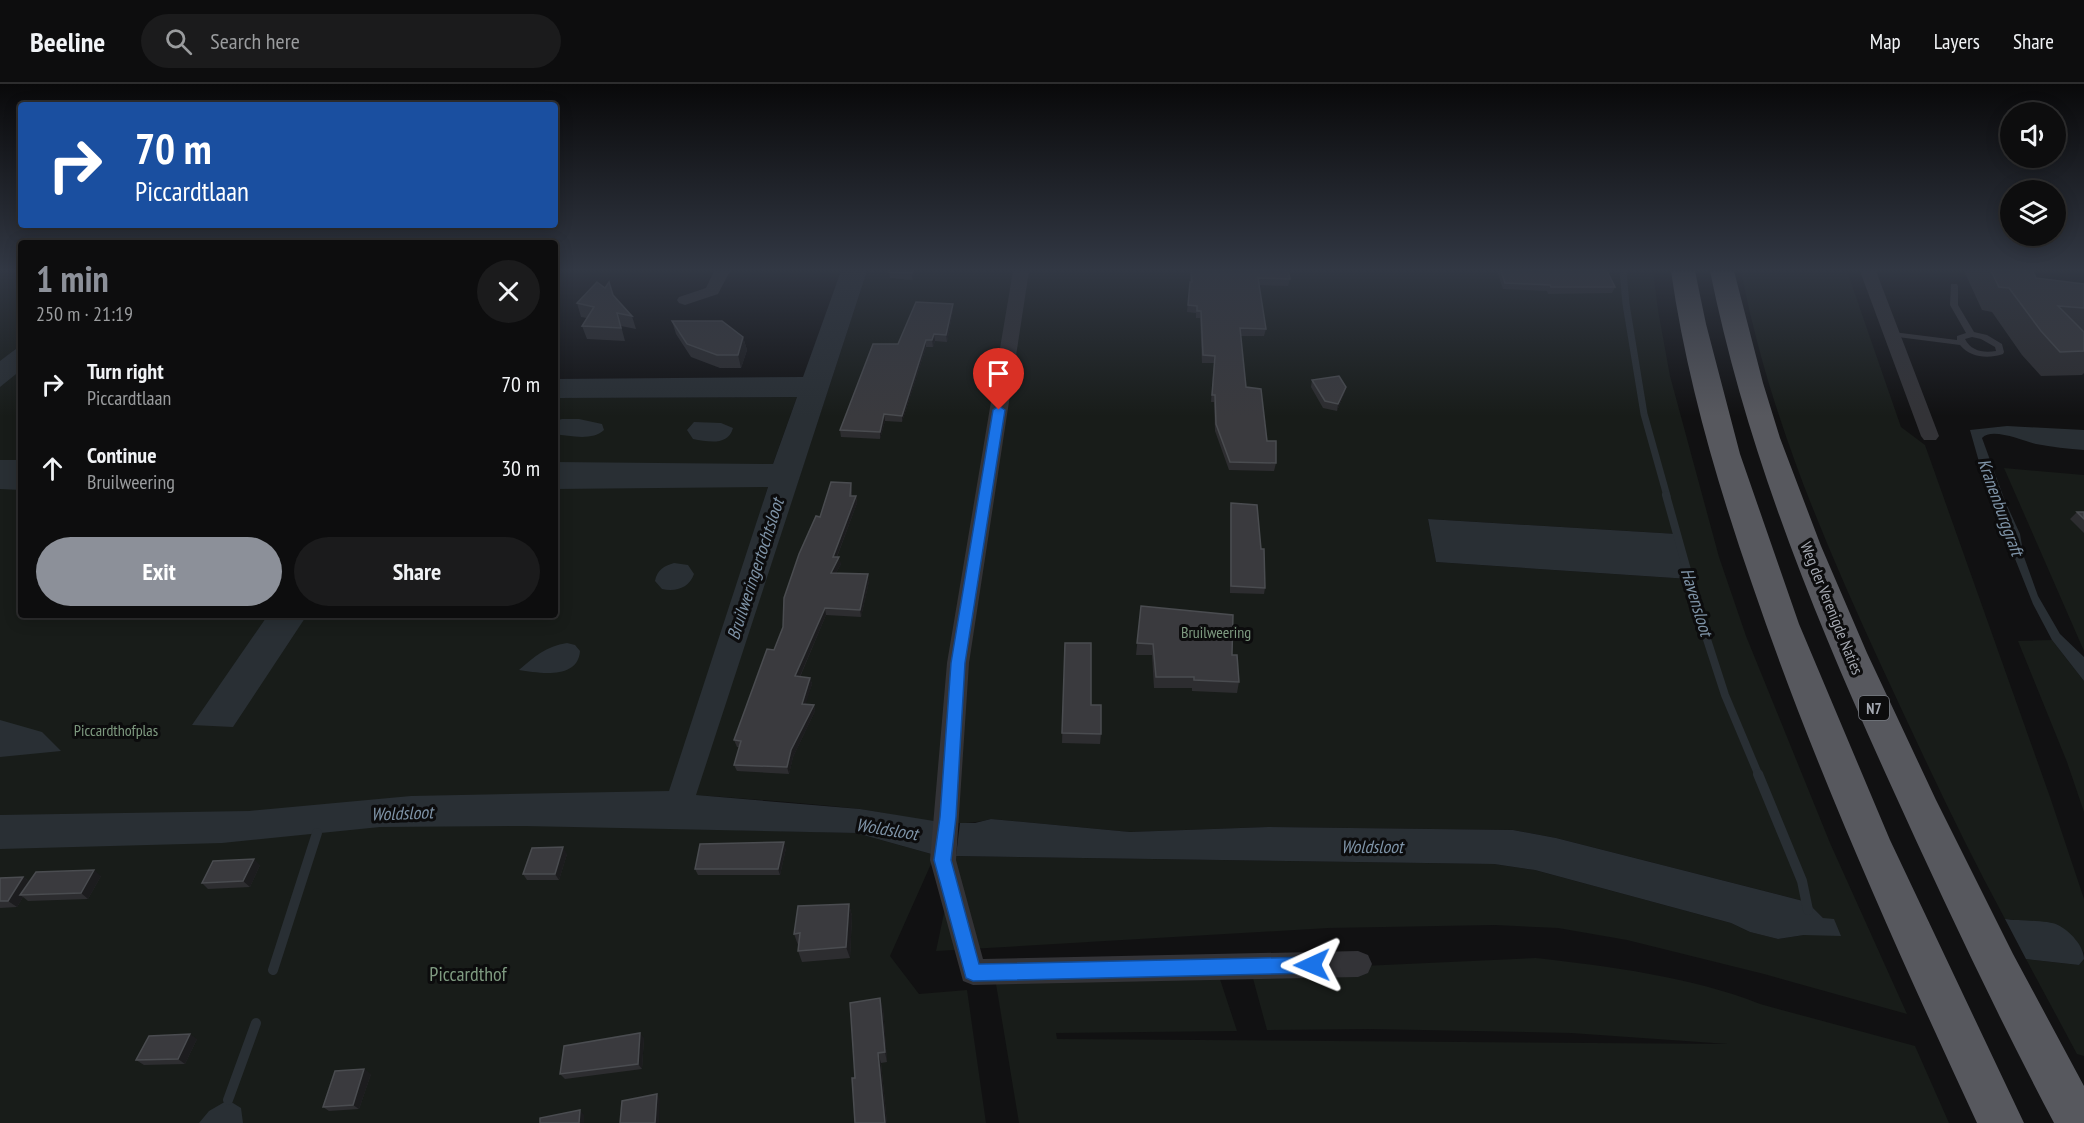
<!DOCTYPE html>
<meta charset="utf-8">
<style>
:root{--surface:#0d0d0e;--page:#1b1b1c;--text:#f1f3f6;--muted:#9a9c9e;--line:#2d2d2e;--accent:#8c9099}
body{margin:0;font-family:"PT Sans Narrow",sans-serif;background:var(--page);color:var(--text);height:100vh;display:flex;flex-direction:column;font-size:22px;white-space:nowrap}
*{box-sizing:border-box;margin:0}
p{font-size:20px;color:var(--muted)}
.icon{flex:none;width:33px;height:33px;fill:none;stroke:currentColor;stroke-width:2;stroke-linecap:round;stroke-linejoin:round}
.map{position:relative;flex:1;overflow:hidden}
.side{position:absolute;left:18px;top:156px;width:540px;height:378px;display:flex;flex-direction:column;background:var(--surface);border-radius:6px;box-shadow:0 3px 15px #0003,0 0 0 2px var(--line)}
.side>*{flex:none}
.banner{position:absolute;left:18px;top:18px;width:540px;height:126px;border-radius:6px;box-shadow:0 3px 15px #0003,0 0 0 2px var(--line);background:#1a4fa0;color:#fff;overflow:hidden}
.buttons{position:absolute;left:2000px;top:18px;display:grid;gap:12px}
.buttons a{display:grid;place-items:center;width:66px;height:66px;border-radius:50%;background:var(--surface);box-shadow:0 3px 15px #0003,0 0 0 2px var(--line);font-size:30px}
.pin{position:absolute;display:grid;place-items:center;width:51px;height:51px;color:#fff;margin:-62px -26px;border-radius:50% 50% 50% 0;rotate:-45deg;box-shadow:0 0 6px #0007}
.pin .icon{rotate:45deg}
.me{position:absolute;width:66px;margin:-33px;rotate:269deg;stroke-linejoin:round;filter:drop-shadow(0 0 4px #0008)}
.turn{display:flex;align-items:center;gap:21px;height:126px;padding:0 18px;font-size:27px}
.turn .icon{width:78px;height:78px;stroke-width:2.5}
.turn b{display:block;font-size:42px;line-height:51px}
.round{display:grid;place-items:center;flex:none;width:63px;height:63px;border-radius:32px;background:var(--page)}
.head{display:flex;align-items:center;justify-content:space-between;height:102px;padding:0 18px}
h1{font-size:36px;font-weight:600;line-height:45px;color:var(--accent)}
.primary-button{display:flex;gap:12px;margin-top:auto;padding:12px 18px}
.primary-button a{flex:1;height:69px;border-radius:36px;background:var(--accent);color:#fff;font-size:24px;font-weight:600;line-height:69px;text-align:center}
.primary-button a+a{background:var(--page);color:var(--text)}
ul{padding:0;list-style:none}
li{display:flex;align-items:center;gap:18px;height:84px;padding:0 18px}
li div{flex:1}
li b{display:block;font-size:22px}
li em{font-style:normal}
header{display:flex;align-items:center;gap:36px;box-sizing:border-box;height:84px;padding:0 30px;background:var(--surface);border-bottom:2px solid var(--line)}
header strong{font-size:28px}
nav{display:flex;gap:33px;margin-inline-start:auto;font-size:21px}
.search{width:420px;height:54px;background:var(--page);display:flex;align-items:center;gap:15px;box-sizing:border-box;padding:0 21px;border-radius:33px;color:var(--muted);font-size:22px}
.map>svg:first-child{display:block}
</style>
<header>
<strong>Beeline</strong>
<div class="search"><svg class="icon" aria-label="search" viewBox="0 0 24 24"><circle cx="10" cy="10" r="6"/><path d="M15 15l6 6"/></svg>Search here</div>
<nav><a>Map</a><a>Layers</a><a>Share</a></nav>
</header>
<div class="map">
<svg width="2084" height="1039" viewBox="0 0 2084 1039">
<rect width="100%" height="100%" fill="#111112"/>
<path fill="#181c19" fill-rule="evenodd" d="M0,187h21v74l-8,6 8,1v263h534v-217l242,-1 -24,67 -5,23 -107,341 195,5 79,22 -45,101 29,38 48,-4 19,133h-986z
M867,187h786l5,39 12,66 49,181 27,79 84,207 77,171 -143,-40 -137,-34 -69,-12 -63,-3 -167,3 -392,23 20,-95 538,8 41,6 196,53 19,9 28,7 26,-4h36l-33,-33 -251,-64 -43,-8 -245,-3 -138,5 -139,-13c-43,12 -88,-4 -131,-10 -54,-6 -110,-10 -165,-14zM1428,435l249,15 12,45 -253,-17z
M1741,187h106l54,156 24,18 125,352 34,102v54l-9,-14 -17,-14 -53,-6c-45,-83 -85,-170 -125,-256 -59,-128 -112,-253 -139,-392z
M2004,384l80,7v176z
M2052,556l32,41v131l-17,-50 -49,-121z
M1536,874c71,8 157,19 224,46l155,42 34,77h-930l-23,-139 222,-11 19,58 -181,2 1,6 671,5 -157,-11 -201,-4 -103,1 -16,-59z
M2026,875l53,6 5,-6v97l-7,-2z"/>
<path fill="#292f34" d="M841,187h26l-171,524 164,14 80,13 -5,33 -79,-22 -331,-7 -145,1 -158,16 -222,6v-34l249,-4 162,-15 258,-5 99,-304 -213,2v-27l218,2 24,-67 -242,1v-19l248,-2z
M21,261v25l-21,17v-26z
M562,335h17l23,5 2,6c-11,11 -34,6 -49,4v-13z
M694,338l27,1 12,5c-5,18 -24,14 -40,11l-6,-9z
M2007,342l77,4v20c-16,-1 -32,-3 -48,-6 -13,-3 -44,-17 -54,-6l23,63 15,33 4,23 14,39 22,38 24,23v24l-32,-41 -19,-36 -48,-121 -15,-53z
M0,376h21v30l-21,-1z
M1428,435l249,15 12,45 -253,-17z
M674,479l14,2 6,9c-5,14 -18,18 -32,15l-7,-8c2,-11 9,-15 19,-18z
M268,531h39l-74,112 -41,-2z
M567,559l8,2 5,6c-2,29 -41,22 -61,19 15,-13 27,-24 48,-27z
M0,636l42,12 19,19 -61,6z
M991,735l139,13 138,-5 245,3 43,8 251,64 16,16 11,1 7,17 -37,-1 -26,4 -28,-7 -19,-9 -196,-53 -41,-6 -538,-8 4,-33h15z
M2005,835c13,2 43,1 53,6 12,6 26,21 26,34l-5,6 -53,-6z
M228,1016l13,8 2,15h-44l10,-12z"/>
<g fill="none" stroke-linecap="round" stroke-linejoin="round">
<path stroke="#292f34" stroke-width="7" d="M1623,187l3,33 18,110 23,82"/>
<path stroke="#292f34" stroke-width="8" d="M1666,411l37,132 22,68 34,81"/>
<path stroke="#292f34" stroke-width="10" d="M1758,690l44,107 6,29
M273,886l44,-137
M228,1016l28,-77"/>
<path fill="#333337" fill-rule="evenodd" d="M1951,200h6l1,2v19l16,27 13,3 15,9 2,8 -1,2c-15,5 -32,4 -43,-9l-70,-9 -1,-2 4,-2 64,8v-4l9,-3 -16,-28zM1972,253l9,2 14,8 1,4c-13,2 -25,0 -31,-12z"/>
<path fill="#333337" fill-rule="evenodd" d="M714,187h16l-12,23 -33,11 -6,-2 -2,-3 2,-3 27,-9z
M1013,187h16l-60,392 -13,197 27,99 375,-8 10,4 4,9 -4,9 -10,4 -385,8 -10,-4 -33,-121 17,-197z
M1860,187h16l63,165 -3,4h-12l-3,-4z"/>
<path fill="#57585e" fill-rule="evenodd" d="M1671,187h24l11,53 34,130 59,170 91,216 134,283h-47c-82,-177 -162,-354 -225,-539 -35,-101 -66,-207 -81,-313z
M1710,187h24l29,112 17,55 41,108 46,107 69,147 77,154 71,132v37h-30c-59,-112 -113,-227 -165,-342 -75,-165 -143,-332 -179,-510z"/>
</g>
<path fill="#2d2d30" d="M889,187h28l-5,9 -22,-2z
M1190,187h98l2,8 -2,7 -29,-1 7,44 -2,7h-23l5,51 30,76 -2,8 -45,-1 -14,-39 -1,-29h-3l3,-39h-12l-2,-45h-4v-5l-9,-1 3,-30z
M1497,187h110l8,16 -3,6 -64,1 -1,-3 -44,-2z
M1964,187h69l3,7 48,6v89l-2,2 -41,1 -19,-21 -30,-43 -10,-2z
M614,213l18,19 4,13 -15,-3 4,15 -38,-2 -5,-13 5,-8 -6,-1 -4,-14z
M953,220v6l-6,32 -12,-1 -2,6h-7l-24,75 -17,-1 -5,18 -39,-2 -1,-7 58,-86z
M672,237l71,16 4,13 -6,18h-21l-29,-11 -15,-23z
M1312,296l34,7 -2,7 -7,17 -14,-3 -12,-21z
M851,399l1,7v6h4l1,7 -20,54 4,7 -5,9 33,8 -8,36 -35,-2 -26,62 10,1 2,6 -7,20 9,1 1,6 -22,46 -4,17 -52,-3 -3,-6 6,-18h-3l-3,-7 40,-90 9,-23 37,-110z
M1231,419l30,46 4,39 -1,6 -34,-1v-83z
M2077,428h7v21l-14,-14z
M1141,522l98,76 -2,11 -45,-2v-3h-38l-2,-33h-16z
M1065,559l26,62 10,29 -1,10 -38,-1z
M786,764l-6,27h-82l-3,-6z
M567,770l-8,26h-32l-4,-6z
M260,781l-10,22 -42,2 -6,-6z
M101,792l-13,23 -60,2 -5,-4 -6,10 -17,1v-30l23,-1 6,4z
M849,820l3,12 -2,42 -48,4 -4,-11v-6l-4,-11z
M883,924l4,54 -6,1 6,60h-32v-45z
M644,954l-2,31 -77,10 -5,-5z
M197,955l-12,25 -41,1 -8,-5z
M371,990l-12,35 -30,2 -6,-4z"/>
<path fill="#1c1c1e" d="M913,187h4l-5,9v-7z
M953,220v6l-6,32 -1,-7z
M934,250l1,7 -2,6 -1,-7z
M743,253l4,13 -6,18 -3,-13z
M926,256v7l-24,75v-6z
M1346,303l-2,7 -7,17 1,-7z
M884,330l1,7 -5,18v-7z
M856,412l1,7 -23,61 -1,-7z
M839,473l2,7 -9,16 -1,-7z
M868,490l1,7 -8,36 -1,-7z
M825,524l1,7 -29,68 -2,-7z
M810,594l2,6 -8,26 -2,-6z
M814,621l1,6 -22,46 -4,17 -2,-7 4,-17z
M784,758l2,6 -6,27 -2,-6z
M563,763l4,7 -8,26 -4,-6z
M254,775l6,6 -10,22 -7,-6z
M94,786l7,6 -13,23 -7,-6z
M23,793l9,6 -12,12 3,2 -6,10 -9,-6z
M849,820l3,12 -2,42 -4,-11z
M880,914l3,10 4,54 -2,-10z
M640,949l4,5 -2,31 -4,-5z
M190,950l7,5 -12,25 -7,-5z
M878,969l3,10 6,60h-2z
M364,985l7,5 -12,35 -6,-4z
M657,1010l3,5 -1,24h-4z
M580,1026l4,5v8h-5z"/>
<path fill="#3a3a3e" stroke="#4a4c50" stroke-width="1.5" d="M889,187h24l-1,2 -23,-1z
M1191,187h97l2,8 -32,-1 8,51 -26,-1 6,59 15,2 6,52h9v22l-46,-1 -14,-38 -1,-29h-3l3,-39 -12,-1 -2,-44h-4v-5l-9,-1 2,-23h2z
M1501,187h106l8,16h-64l-1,-2 -45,-2z
M1991,187h42l3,7 48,6v24l-26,-2 26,26v19l-24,1 -19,-21 -32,-43 -10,-1z
M597,198l8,6 4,-6 4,13 19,21 -15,-3 4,15 -39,-2 12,-19 -17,-4z
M916,218l37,2 -7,31 -12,-1 -2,6h-6l-24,76 -18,-2 -4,18 -40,-2 33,-86h25z
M672,237h50l21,16 -5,18h-21l-30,-11z
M1339,292l7,11 -8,17 -13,-3 -13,-21z
M831,398l20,1 -1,13h6l-23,61h6l-8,16 37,1 -8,36 -35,-2 -30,68 15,2 -8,26 12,1 -23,45 -4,17 -53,-2 7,-24 -7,-1 33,-91 7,1 9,-23 1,-29 15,-44 17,-38 4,1z
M1231,419l26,2 4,44h3l1,39 -34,-2z
M2077,428h7v7z
M1141,522l92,9 -1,40h5l2,27 -45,-2v-3h-38l-3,-33 -16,-1z
M1065,559h26v62h10v29l-39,-1z
M784,758l-6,27h-83l5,-25z
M563,763l-8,27h-32l9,-26z
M254,775l-11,22 -41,2 11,-22z
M94,786l-13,23 -61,2 16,-23z
M23,793l-15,24h-8v-23z
M849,820l-3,43 -48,4 2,-18 -6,1 4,-28z
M880,914l5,54 -7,1 7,70h-30l-3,-45h3l-5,-75z
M640,949l-2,31 -78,10 4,-28z
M190,950l-12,25 -42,1 13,-24z
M364,985l-11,36 -30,2 12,-36z
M657,1010l-2,29h-35l2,-22z
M580,1026l-1,13h-39v-5z"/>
<linearGradient id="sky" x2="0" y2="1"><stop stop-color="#09090a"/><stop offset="0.56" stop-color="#323844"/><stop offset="1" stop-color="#323844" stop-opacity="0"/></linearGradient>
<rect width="2084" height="332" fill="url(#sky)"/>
<path fill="#1a73e8" stroke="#114b97" stroke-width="1.5" d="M999,322l6,4 -40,253 -9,154 -5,43 28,104 333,-7 7,2 2,6 -2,6 -7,2 -339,8 -7,-3 -32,-118 6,-43 11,-154 42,-253z"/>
<g text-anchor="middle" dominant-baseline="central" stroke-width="6" stroke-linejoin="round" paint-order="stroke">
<rect fill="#0c0c0d" stroke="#767980" stroke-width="1.5" x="1859" y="612" width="30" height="24" rx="4.5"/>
<g font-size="15" font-weight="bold" fill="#a4a8b1">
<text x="1874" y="624">N7</text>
</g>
<g font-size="16" fill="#a4a8b1" stroke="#0c0c0d">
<text transform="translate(1832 524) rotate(68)">Weg der Verenigde Naties</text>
</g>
<g font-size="16" fill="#7e9a80" stroke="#0c0c0d">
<text x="1216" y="548">Bruilweering</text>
<text x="116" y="646">Piccardthofplas</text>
</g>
<g font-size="18" font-style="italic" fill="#7f94a8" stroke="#0c0c0d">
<text transform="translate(2001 423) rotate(70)">Kranenburggraft</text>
<text transform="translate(755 485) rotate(-72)">Bruilweringertochtsloot</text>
<text transform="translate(1697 518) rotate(73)">Havensloot</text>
<text transform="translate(402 729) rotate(-2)">Woldsloot</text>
<text transform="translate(887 745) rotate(9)">Woldsloot</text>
<text x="1372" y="762">Woldsloot</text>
</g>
<g font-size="20" fill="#7e9a80" stroke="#0c0c0d">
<text x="468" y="890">Piccardthof</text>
</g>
</g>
</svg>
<div class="buttons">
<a><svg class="icon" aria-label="sound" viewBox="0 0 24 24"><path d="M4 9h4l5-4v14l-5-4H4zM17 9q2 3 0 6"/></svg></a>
<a><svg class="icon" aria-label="layers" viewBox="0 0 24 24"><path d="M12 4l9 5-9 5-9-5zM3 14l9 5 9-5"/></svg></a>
</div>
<div class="pin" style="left:999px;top:326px;background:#d93025"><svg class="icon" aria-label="arrive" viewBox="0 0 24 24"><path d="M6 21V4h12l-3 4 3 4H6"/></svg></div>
<svg class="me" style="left:1312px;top:881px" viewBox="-20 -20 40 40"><path d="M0-17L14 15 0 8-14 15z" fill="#1a73e8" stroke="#fff" stroke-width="4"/></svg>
<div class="banner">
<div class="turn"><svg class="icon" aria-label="right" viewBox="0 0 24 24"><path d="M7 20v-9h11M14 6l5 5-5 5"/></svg><div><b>70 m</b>Piccardtlaan</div></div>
</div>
<section class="side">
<div class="head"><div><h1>1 min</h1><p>250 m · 21:19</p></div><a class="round"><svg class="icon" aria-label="close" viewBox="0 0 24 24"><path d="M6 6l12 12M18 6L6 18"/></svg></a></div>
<ul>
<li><svg class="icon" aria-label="right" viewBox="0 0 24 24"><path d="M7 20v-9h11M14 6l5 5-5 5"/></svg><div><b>Turn right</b><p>Piccardtlaan</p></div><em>70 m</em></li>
<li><svg class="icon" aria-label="ahead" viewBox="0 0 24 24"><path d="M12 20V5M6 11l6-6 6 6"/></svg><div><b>Continue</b><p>Bruilweering</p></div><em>30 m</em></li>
</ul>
<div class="primary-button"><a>Exit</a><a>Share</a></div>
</section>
</div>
